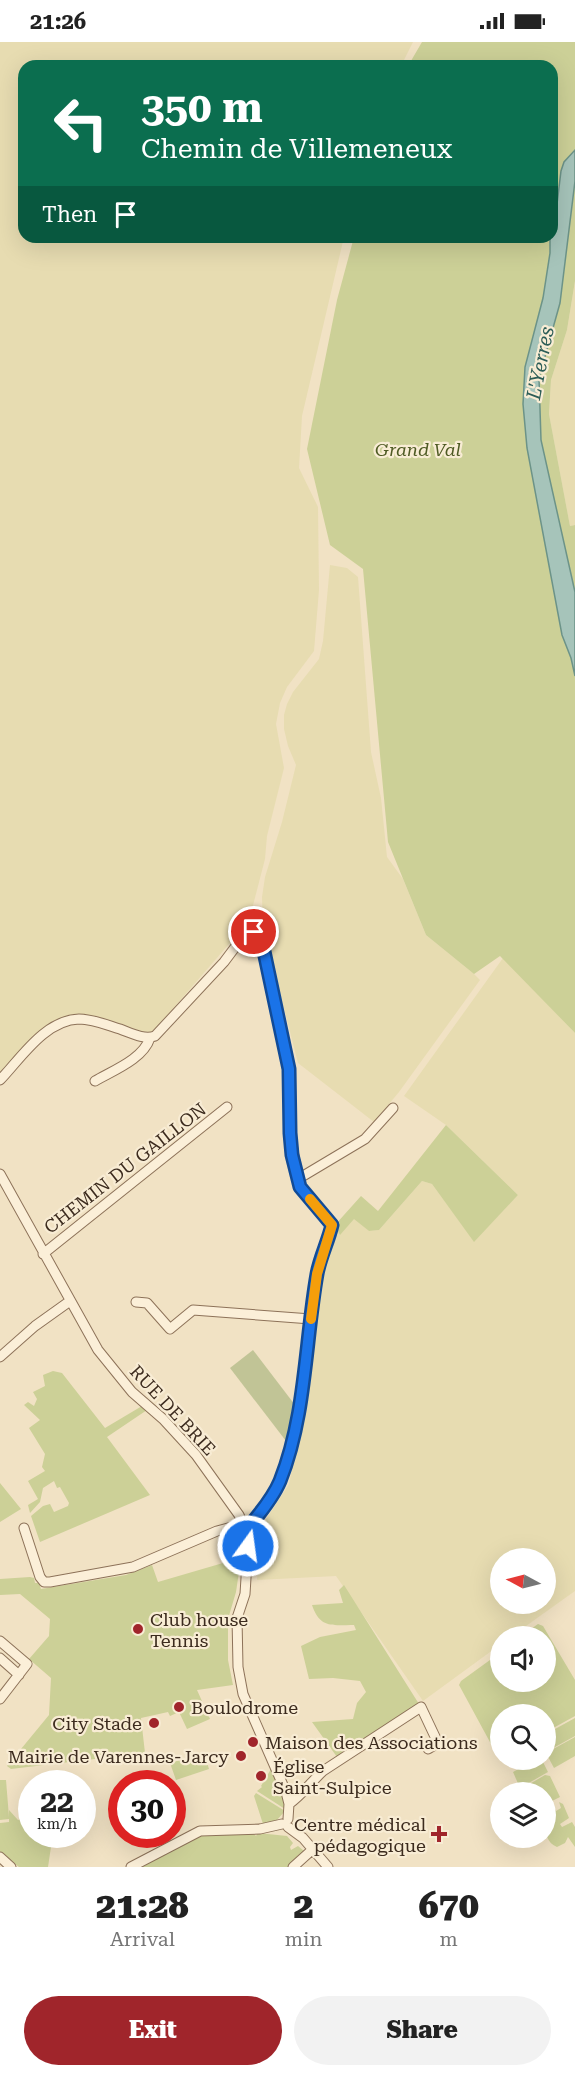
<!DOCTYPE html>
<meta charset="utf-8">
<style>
:root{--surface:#fff;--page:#f2f2f2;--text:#222;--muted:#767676;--accent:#a0252b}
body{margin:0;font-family:"Roboto Serif",serif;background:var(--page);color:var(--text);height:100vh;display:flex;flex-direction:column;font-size:22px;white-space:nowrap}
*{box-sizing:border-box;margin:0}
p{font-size:20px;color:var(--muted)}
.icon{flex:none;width:33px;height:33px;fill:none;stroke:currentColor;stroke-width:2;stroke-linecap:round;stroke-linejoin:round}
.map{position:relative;height:1825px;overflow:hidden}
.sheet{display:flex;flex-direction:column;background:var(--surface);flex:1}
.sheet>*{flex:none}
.top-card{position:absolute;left:18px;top:18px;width:540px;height:183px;border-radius:18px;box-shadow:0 6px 24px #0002;background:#0b6e4f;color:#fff;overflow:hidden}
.needle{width:39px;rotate:277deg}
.fabs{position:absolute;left:490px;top:1506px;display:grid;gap:12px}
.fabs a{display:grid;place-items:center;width:66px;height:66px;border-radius:50%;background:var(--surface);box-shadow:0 6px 24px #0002;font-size:30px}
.speed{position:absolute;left:18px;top:1728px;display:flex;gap:12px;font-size:30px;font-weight:700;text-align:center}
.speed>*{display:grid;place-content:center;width:78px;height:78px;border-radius:50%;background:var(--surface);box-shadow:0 6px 24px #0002;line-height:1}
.speed small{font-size:15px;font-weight:400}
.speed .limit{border:9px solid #d22;background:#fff;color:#111}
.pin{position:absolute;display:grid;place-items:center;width:51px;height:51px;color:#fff;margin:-26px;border:3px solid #fff;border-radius:50%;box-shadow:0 2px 6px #0007}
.me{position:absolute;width:66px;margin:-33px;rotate:14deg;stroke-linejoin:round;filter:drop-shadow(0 0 4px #0008)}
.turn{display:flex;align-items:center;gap:21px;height:126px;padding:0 24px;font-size:27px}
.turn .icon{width:78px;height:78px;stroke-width:2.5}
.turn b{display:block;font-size:42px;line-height:51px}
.then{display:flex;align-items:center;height:57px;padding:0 24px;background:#0003;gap:12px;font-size:22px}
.eta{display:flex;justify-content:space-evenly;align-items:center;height:102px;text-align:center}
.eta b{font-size:36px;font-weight:800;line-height:42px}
.action{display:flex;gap:12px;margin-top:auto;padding:12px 24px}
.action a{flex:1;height:69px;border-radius:36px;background:var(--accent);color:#fff;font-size:24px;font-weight:800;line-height:69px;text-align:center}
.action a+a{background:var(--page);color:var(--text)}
.status{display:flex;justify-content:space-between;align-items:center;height:42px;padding:0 30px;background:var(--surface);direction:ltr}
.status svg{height:16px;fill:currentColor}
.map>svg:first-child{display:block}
</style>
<div class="status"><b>21:26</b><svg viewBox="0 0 49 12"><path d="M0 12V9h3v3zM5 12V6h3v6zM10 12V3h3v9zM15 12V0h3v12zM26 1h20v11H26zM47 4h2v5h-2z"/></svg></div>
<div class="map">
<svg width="575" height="1825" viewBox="0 0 575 1825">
<rect width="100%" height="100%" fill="#f1e2c4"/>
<path fill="#e7dcb1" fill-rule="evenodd" d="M0,0h413l-12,24h-377v171h320l-42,179 -3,52 19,39 1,83 -5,61 -27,36 -7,16 -4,21 8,44 -17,68 -2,23 -14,54 -9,16 -91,105 -60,-17 -23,-1 -11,4 -17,12 -40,42z
M575,239v244l-5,1 -21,-112 2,-34 16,-50z
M330,523l17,3 11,9 13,175 10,46 6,59 16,22 23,56 48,39 6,6 -81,112 -25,30 -76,-59 -35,-136 -1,-30 3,-20 17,-55 14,-57 -8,-19 -4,-17v-14l3,-11 6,-12 26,-33 4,-18z
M503,916l72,75v558l-63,45h-11v8l-78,57 -87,-125 -79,4 4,-53 28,-43 18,-90 15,-123 13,-46 5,9 14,-16 15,13 10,-1 43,-49 10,3 42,57 44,-46 -72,-70 -42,-29zM501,1516h45v46h-45z"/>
<path fill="#ccd097" d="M422,0h153v108l-11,12 -7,42 -5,15v-153h-144z
M575,139v100l-8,49 -16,50 -2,34 21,112 5,-1v67l-34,-152 -2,-62 21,-75z
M354,195h196v16l-7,45 -18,69 2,81 35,187 9,23 4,18v357l-75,-77 -26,18 -48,-39 -38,-93 -25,-273 -33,-24 -23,-96 30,-149z
M446,1083l72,70 -44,47 -42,-58 -10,-3 -43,49 -10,1 -15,-12 -14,16 -5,-10 26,-29 17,15z
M53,1329l9,2 43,55 37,-22 5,4 -40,27 43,58 -110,47 -9,-26 12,-10 7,-2 4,8 14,-6 1,-3 -9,-16 -3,1 -3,-7 -11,7 -3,14 -10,11 -2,-8 10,-6 -10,-18 17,-10 -3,-4 3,-13 -16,-26 11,-8 -16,-15 4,-3 6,4 3,-7 -4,-7 12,-6 -2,-11z
M0,1441l21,26 -21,13z
M223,1521l17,2 -4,27 -8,27v41l5,25 -36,5 13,29 -23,10 -8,-17 -9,4 -2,-4 -27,6 4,35 -134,16 -4,-3 42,-51 2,-37 -22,-19 20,-23 1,-17 -30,-25 -20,1v-16l30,-2 4,1 1,5h4l2,6 85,-14 26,-10 6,17z
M344,1543l75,119 -82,53 -25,-35 41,-3 4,-16 9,-11 -6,-11 -27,-3 -24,1 -8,-33 19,-9 36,-7 -2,-5c-21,0 -34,4 -42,-20l31,-2 -4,-13z
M538,1582l5,2 32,54v36l-29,16v-18h-45v42l-4,-1 -38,-70 2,-4 40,-29v30h45v-46h-25z
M575,1676v18l-29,16v-18z
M575,1695v19l-21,12 -8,-15z
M204,1711l5,16 -33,11 -6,-17z
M535,1718h7l6,12 -28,16 -7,-16z
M271,1727l12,30 2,10 -28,-18 5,-4 -1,-1z
M545,1733l5,1 10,21 -14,7v-12h-23l-2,-3z
M0,1738h6l3,37v-7l9,10 9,-3 4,-27 1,44 15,1 4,12 -3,20h-29l-19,-15v-29l9,-1v-3l-9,1z
M256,1751l29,18 -9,10 -13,3 -9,-28z
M559,1760l4,2 6,14 -9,6 2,3 10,-5 3,5v20l-7,-10 -3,6 -8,4c-14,-6 -11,-20 -11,-33l4,-1 -2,-4 5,-3 3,5 5,-3z
M212,1791h41l3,3 2,-3 29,3 6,7 -3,4 1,3 7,-4 6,5 -15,16h-148l54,-31z"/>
<path fill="#c1c496" d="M253,1308l42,55 -9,36 -56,-73z"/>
<path fill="#a6c4ba" stroke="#6c9388" stroke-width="1.5" d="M575,108v31l-15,122 -21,75 2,62 34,152v84l-4,-18 -9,-23 -35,-187 -4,-44 2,-37 18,-69 7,-45v-16h2v-18l5,-15 4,-33 3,-9z"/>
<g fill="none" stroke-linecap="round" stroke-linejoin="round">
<g stroke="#8d7259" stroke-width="11">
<path id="minor" d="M0,1038c21,-22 45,-60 79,-61 14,0 28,6 41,10 11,4 24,11 35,7l69,-74 18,-24 6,-5 6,-1 6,3 29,134 1,64 8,46 2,8 32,38c-4,17 -12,32 -15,49 -12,68 -11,142 -37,207 -7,18 -22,35 -34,49
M95,1039c19,-11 48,-22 55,-43
M0,1132l98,176 34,42 31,27 33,36 43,60 9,21v10l-3,48 -8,24 1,49 5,27 43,98 3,12 -1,15
M298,1137l67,-40 28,-31
M43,1212l184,-147
M136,1260l11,1 23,26 23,-19 118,9
M0,1315l35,-31 35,-25
M24,1486l16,49 4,5h6l83,-15 84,-36 26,-7
M0,1599l27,23 -27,35
M0,1616l19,17
M289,1762c13,-9 22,-22 34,-33l98,-64 17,36 -10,6
M288,1785l15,11 25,29
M0,1815l11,10
M131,1825l69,-36 60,-2 22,-5
M293,1825l20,-18"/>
</g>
<use href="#minor" stroke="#fbefd8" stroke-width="9"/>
</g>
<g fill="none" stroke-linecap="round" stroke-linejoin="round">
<g stroke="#114b97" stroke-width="15">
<path id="route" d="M248,1504l-2,-16c12,-14 27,-32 34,-49 26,-65 25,-139 37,-207 3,-17 11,-32 15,-49l-32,-38 -8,-32 -2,-22 -1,-64 -27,-127 -2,-7 -6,-3"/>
</g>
<use href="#route" stroke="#1a73e8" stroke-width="10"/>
<path stroke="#f59e0b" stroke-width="10" d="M310,1157l22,26 -15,49 -6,45"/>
</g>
<g fill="#a0252b" stroke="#f8ecd4" stroke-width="2">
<circle cx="138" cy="1587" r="6"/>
<circle cx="179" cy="1665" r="6"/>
<circle cx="154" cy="1681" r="6"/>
<circle cx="253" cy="1700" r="6"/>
<circle cx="241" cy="1714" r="6"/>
<circle cx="261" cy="1734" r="6"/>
<path d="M436 1783h6v6h6v6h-6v6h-6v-6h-6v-6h6z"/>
</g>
<g text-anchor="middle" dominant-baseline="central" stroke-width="4.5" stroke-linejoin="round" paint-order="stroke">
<g font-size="18" font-style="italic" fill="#4e5a23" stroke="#f8ecd4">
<text x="418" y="407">Grand Val</text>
</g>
<g font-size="18" fill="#3c2b1e" stroke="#f8ecd4">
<text transform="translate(125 1126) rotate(-38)">CHEMIN DU GAILLON</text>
<text transform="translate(173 1368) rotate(47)">RUE DE BRIE</text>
</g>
<g font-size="18" fill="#3c2b1e" stroke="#f8ecd4" text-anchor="start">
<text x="150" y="1577">Club house<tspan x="150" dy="21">Tennis</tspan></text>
<text x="191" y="1665">Boulodrome</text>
<text x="142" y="1681" text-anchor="end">City Stade</text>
<text x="265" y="1700">Maison des Associations</text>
<text x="229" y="1714" text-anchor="end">Mairie de Varennes-Jarcy</text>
<text x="273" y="1724">Église<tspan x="273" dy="21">Saint-Sulpice</tspan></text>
<text x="426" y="1782" text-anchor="end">Centre médical<tspan x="426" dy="21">pédagogique</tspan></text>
</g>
<g font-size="20" font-style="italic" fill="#2c5d57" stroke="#f8ecd4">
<text transform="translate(540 321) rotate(-79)">L'Yerres</text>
</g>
</g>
</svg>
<div class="fabs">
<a><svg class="needle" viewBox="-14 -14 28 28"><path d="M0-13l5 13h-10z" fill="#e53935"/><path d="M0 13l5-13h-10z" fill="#767676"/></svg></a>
<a><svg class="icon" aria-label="sound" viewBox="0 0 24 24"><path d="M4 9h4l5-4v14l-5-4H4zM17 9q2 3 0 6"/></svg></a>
<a><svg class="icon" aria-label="search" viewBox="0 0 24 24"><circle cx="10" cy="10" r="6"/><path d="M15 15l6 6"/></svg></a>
<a><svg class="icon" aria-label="layers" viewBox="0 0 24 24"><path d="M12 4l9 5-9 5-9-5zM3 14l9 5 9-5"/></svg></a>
</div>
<div class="speed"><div>22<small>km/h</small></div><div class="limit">30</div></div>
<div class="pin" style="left:254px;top:890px;background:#d93025"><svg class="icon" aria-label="arrive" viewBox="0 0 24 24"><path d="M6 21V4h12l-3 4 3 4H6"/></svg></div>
<svg class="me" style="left:248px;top:1504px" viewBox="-20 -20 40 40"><circle r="17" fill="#1a73e8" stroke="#fff" stroke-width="3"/><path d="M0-11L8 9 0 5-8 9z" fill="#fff"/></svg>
<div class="top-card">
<div class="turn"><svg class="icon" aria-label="left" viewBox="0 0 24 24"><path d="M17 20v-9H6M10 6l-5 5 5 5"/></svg><div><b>350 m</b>Chemin de Villemeneux</div></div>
<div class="then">Then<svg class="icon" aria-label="arrive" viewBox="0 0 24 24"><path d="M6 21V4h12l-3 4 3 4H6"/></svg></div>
</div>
</div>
<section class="sheet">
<div class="eta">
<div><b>21:28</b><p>Arrival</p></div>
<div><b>2</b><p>min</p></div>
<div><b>670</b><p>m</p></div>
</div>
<div class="action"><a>Exit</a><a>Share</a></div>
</section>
